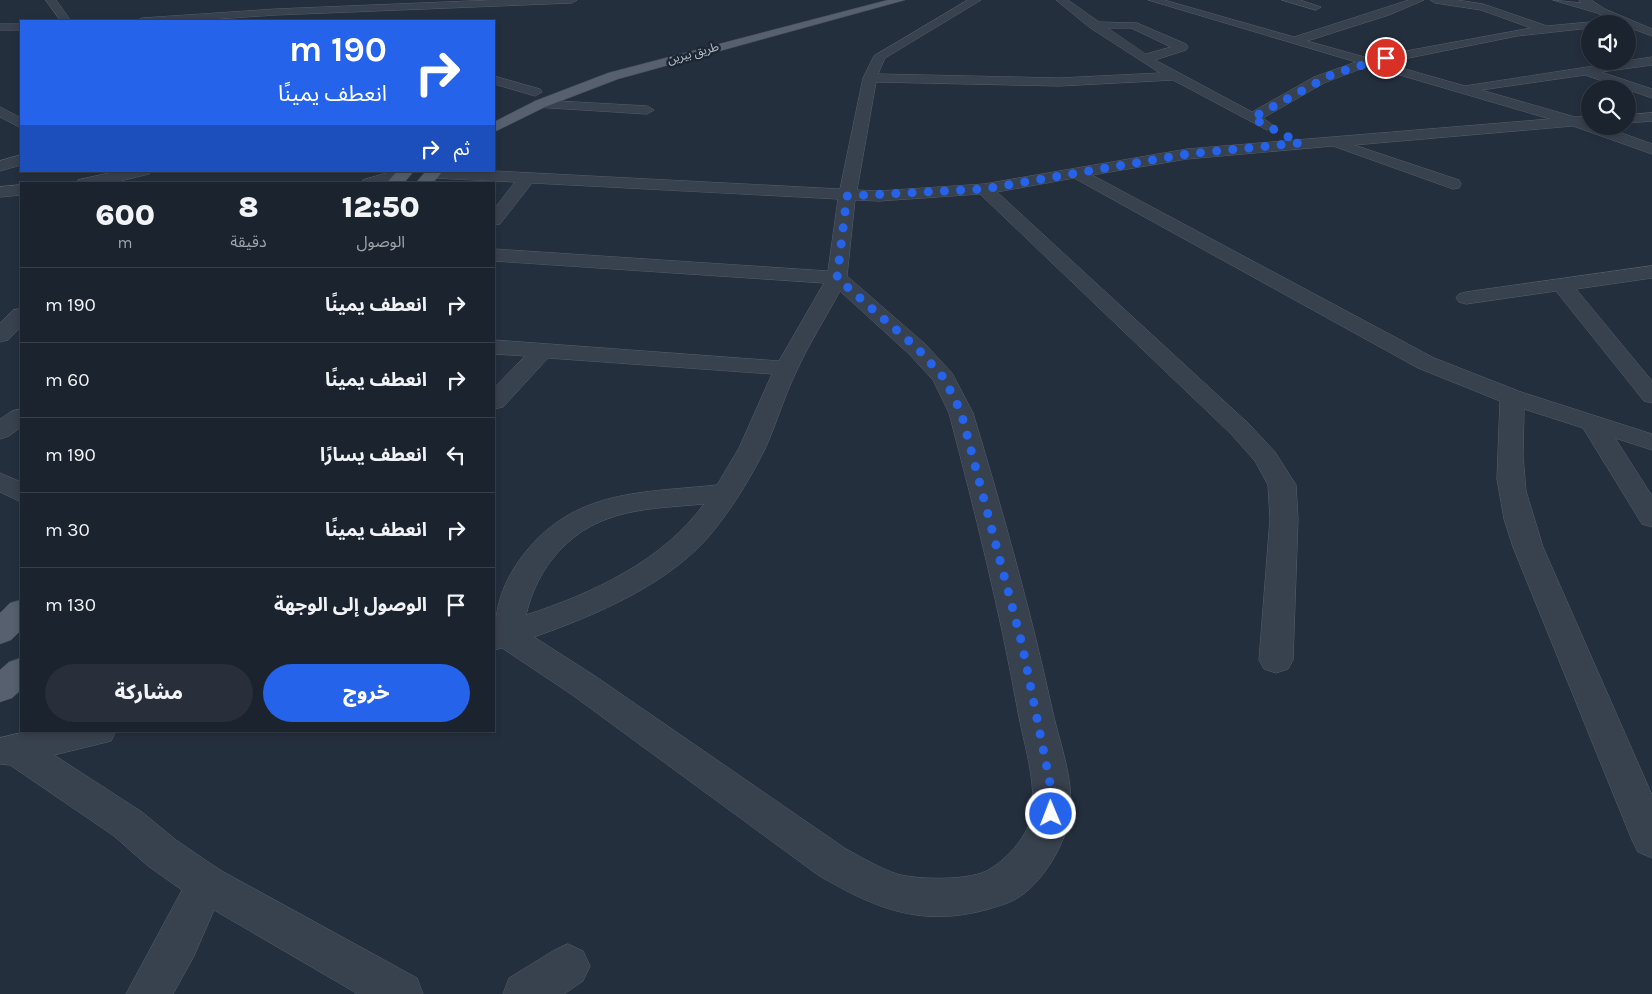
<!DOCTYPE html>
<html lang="ar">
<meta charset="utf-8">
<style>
:root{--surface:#1b232e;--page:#282f3a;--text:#f1f3f6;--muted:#a0a4aa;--line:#39404a;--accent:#2563eb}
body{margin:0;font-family:Karla,"Noto Sans Arabic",sans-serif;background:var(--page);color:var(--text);direction:rtl;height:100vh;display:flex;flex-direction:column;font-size:19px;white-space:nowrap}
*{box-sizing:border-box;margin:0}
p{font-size:16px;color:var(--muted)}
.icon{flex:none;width:28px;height:28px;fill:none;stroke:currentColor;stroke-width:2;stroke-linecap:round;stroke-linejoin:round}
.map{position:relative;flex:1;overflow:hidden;direction:ltr}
.details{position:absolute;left:20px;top:182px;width:475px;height:550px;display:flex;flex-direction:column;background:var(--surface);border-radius:0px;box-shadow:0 2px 8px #0003,0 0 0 1px var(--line);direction:rtl}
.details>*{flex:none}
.banner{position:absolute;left:20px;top:20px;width:475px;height:152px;border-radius:0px;box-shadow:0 2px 8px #0003,0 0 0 1px var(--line);direction:rtl;background:#2563eb;color:#fff;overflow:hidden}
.controls{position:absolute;left:1581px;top:15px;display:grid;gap:10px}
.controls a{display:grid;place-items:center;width:55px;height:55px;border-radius:50%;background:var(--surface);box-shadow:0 2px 8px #0003,0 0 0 1px var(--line);font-size:25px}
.pin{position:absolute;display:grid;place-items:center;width:42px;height:42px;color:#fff;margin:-21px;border:2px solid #fff;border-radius:50%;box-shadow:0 1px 5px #0007}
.me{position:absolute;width:55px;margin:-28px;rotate:359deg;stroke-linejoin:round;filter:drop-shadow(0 0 4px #0008)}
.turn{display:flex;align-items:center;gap:18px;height:105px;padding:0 25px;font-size:22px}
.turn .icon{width:65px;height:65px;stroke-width:2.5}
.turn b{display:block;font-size:35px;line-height:42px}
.then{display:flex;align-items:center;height:48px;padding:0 25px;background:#0003;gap:10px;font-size:19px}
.eta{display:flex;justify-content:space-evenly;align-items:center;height:85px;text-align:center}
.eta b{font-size:30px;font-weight:800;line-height:35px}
.button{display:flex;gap:10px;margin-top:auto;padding:10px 25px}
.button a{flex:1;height:58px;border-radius:30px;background:var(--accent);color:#fff;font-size:20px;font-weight:800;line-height:58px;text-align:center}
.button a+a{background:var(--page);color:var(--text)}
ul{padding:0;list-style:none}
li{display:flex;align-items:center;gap:15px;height:75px;padding:0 25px;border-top:1px solid var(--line)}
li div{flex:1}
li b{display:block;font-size:19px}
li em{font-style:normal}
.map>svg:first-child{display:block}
</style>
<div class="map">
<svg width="1652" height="994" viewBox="0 0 1652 994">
<rect width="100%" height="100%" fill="#242f3e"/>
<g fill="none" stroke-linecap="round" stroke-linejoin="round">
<g stroke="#565f6c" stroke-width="1">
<path id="street" d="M46,0h10l15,21h-10z
M494,0h83l-5,3 -296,12 -89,6h-51l6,-3 134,-9z
M968,0h13l-96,58 -7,16 181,4 101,-5 -71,-46 -33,-27h12l31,22 38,1 49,21 2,3 -2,3 -31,10 97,52 62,-35 42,-15 -208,-62h16l130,37 115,-37h15l-35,15 -82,26 61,17 163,-30 -50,-18 -46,-7 -5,-3h27l26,4 64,22 43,-4 5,2h-5v4l-73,8 -133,27 81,23 187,-29v8l-51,7 51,17v9l-67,-23 -104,15 94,27 15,-1v10h12l50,18v10l-79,-28 -219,19 105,35 2,4 -2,4 -6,1 -120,-43 -146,13 -95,16 342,183 87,34 131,42v16l-37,-12 37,58v31l-10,-3 -59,-96 -59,-19 -1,47 3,35 17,56 109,248v63l-14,-6 -6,-12 -119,-293 -9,-28 -7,-40 3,-78 -82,-33 -344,-190 -77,14 252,232 26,28 21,33 2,34 -5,141 -5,9 -12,4 -12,-4 -5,-9 11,-141 -2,-34 -13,-24 -24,-27 -251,-240 -101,7 -24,-1 -8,76 78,68 27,29 21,40c30,99 58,199 80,300 7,31 21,67 17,100 -3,30 -29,73 -56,87 -7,4 -16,6 -25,9 -67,19 -113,0 -171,-34l-247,-181 -69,-46 -8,2c0,-38 6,-65 30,-96 51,-65 118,-61 193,-69l22,-37 33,-74 -224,-16 -45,49 -9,2v-21l31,-32 -31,-2v-14l285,21 45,-78 -330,-22v-12l334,22 10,-72 -306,-16 -32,41 -6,1v-16l21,-27 -82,-4 -6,-2 -1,-5h68l346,18 23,-111 11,-22zM1108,28h23l40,19 -25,7zM1369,66l181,53 -363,30 -203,35 -105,7 -22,-1 19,-108 183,4 114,-6 94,50 7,-4 -11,-8 61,-35zM840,291l69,63 24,26 16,33c26,99 51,198 69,299 6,32 18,68 14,101 -3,22 -23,44 -42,56 -18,12 -72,11 -93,5 -18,-6 -34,-16 -51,-25l-251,-173 -61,-39c62,-22 139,-54 181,-108 19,-24 36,-52 50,-80 12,-27 20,-55 33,-81 12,-26 28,-51 42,-77zM704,504c-41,57 -113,90 -178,111 6,-25 16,-45 33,-64 40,-43 90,-42 145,-47z
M1282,0h18l21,7 -5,3z
M1553,0l28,3 -2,-3h12l14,9 47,20v7l-24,-9v-3h-7l-24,-11z
M0,24h21v6h-21z
M494,76l46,13 2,3 -7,4 -41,-12z
M540,100l107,6 7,4 -7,4 -112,-7 -2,-3 2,-3z
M0,107l21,11v10l-21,-11z
M1652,113v8l-24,2v-8z
M21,155v10l-21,6v-10z
M119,171h32l-2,3 -41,10h-32l2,-4z
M394,171h14l2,3c-9,13 -35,10 -49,10l2,-4z
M21,185v10l-21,2v-10z
M1652,266v12l-76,11 76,92v22l-8,-2 -88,-110 -90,13 -7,-2 -3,-4 3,-4 7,-2z
M21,309v18l-13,13 -8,2v-19l13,-13z
M21,409v18l-12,9 -9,3v-20l12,-8z
M0,473l21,9v20l-21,-10z
M28,731h88l-5,10 -57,14 88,57 34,28 44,30 197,108 6,16h-65l-144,-84 -20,46 -21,38h-47l56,-104 -34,-24 -34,-30 -104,-71 -10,-1v-26z
M568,944l15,7 7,15 -7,15 -19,13h-61l6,-16 44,-27z"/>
</g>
<g stroke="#414a57" stroke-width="1">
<path id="primary" d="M888,0h17l-287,79 -73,28 -51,25v-10l41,-21 73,-28z
M397,171h17l-11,13h-17z
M426,171h17l-11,13h-17z
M21,600v30l-10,10 -11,4v-31l10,-10z
M21,658v32l-9,8 -12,4v-32l9,-8z"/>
</g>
<use href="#street" fill="#38414e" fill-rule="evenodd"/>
<use href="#primary" fill="#56606e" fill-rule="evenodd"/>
</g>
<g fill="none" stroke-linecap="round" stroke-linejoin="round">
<path stroke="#2563eb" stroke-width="9" stroke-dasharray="0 16.2" d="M1051,814v-26l-29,-144 -61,-232 -17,-34 -27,-30 -80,-70 10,-82 137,-7 203,-35 113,-11 -48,-25 81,-44 53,-16"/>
</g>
<g text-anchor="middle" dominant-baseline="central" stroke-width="5" stroke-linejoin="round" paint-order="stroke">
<g font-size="12" fill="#b4bcc9" stroke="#1d2633">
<text transform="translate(693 53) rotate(-15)">طريق بيرين</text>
</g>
</g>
</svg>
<div class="controls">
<a><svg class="icon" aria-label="sound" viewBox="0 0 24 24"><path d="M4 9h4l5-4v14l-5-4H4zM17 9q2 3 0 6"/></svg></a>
<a><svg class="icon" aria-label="search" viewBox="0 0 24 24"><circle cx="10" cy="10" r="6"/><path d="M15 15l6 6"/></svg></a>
</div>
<div class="pin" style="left:1386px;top:58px;background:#d93025"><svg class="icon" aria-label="arrive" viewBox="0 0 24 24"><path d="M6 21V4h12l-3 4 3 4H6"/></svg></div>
<svg class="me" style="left:1051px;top:814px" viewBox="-20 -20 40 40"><circle r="17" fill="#2563eb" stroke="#fff" stroke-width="3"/><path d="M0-11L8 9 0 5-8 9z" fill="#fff"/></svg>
<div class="banner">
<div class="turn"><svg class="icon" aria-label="right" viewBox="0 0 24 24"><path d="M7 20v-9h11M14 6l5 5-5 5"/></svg><div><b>190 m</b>انعطف يمينًا</div></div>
<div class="then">ثم<svg class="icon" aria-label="right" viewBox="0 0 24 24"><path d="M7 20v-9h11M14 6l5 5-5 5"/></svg></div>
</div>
<section class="details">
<div class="eta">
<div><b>12:50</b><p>الوصول</p></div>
<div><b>8</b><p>دقيقة</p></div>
<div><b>600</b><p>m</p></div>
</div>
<ul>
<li><svg class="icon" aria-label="right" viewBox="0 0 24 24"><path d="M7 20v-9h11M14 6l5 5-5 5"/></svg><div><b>انعطف يمينًا</b></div><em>190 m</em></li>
<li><svg class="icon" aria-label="right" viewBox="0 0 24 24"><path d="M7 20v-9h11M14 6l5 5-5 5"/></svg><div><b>انعطف يمينًا</b></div><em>60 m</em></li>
<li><svg class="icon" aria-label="left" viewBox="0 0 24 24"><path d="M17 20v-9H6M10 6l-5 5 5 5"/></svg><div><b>انعطف يسارًا</b></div><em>190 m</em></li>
<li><svg class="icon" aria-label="right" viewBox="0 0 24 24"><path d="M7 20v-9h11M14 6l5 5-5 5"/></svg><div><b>انعطف يمينًا</b></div><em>30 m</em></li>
<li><svg class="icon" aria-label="arrive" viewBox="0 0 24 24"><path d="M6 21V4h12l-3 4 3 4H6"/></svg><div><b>الوصول إلى الوجهة</b></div><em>130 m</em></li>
</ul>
<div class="button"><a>خروج</a><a>مشاركة</a></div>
</section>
</div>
